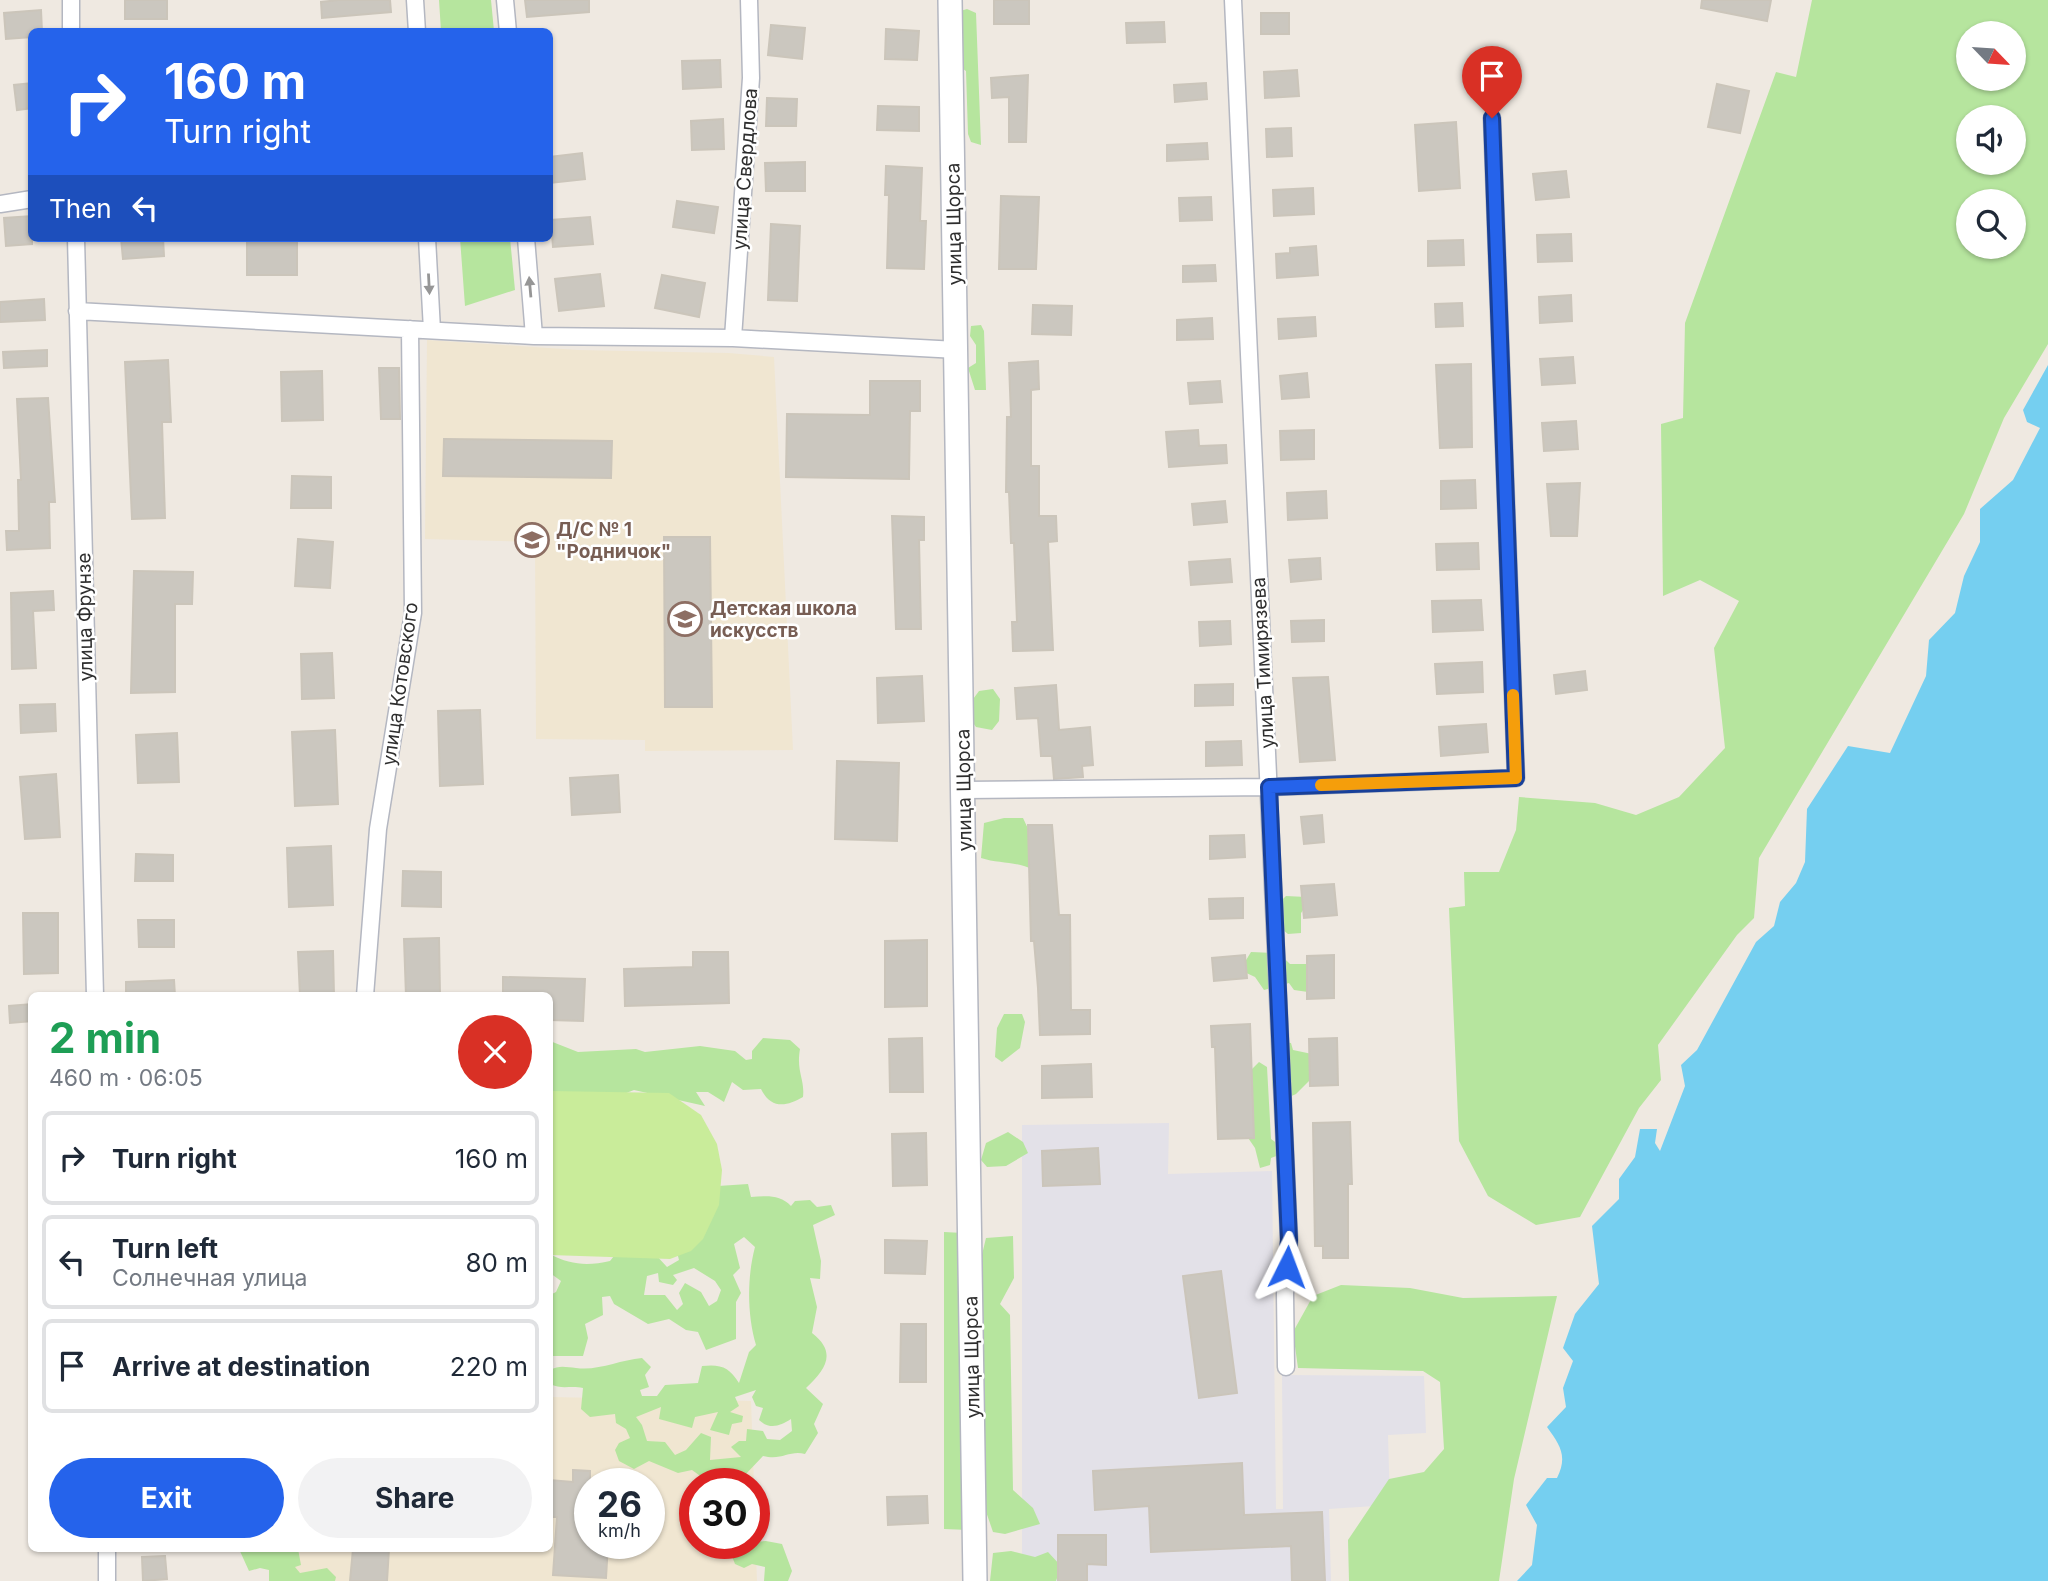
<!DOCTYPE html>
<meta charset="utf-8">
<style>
:root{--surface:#fff;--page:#f2f2f3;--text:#1f2937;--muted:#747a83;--line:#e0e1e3;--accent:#2563eb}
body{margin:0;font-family:Inter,sans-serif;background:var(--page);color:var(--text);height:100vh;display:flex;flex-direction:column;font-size:26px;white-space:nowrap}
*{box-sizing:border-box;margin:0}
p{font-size:23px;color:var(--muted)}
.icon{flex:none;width:38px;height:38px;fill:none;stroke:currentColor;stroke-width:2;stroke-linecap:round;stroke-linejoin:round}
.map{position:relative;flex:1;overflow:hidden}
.drawer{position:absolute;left:28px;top:992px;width:525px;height:560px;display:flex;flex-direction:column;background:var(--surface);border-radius:10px;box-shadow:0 2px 5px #0004}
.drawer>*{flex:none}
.banner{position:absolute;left:28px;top:28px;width:525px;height:214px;border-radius:10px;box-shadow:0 2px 5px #0004;background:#2563eb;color:#fff;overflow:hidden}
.needle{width:46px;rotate:115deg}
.fabs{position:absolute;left:1956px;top:21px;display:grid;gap:14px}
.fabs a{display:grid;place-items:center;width:70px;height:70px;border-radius:50%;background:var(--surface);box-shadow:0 2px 5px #0004;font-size:35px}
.speed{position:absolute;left:574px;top:1468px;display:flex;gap:14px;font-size:35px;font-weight:700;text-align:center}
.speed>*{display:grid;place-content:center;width:91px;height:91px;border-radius:50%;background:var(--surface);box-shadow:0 2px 5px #0004;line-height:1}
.speed small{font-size:18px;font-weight:400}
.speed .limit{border:10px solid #d22;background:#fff;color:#111}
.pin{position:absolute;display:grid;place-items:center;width:60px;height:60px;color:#fff;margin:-72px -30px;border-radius:50% 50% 50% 0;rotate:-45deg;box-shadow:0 0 7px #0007}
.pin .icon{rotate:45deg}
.me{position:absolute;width:77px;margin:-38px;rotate:3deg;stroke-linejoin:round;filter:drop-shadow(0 0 5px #0008)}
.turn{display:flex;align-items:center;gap:24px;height:147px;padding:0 21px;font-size:32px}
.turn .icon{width:91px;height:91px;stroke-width:2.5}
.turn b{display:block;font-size:49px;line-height:60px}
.then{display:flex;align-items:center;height:66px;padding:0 21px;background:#0003;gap:14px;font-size:26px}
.round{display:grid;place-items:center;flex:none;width:74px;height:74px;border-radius:37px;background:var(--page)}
.summary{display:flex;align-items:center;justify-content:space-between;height:119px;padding:0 21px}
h1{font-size:42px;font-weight:700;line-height:52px;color:#1e9e55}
.button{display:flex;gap:14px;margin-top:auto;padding:14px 21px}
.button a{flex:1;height:80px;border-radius:42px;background:var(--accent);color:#fff;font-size:28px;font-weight:700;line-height:80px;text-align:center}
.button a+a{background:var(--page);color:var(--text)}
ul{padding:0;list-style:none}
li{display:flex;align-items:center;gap:21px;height:94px;margin:0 14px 10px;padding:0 7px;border:4px solid var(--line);border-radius:10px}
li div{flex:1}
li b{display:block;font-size:26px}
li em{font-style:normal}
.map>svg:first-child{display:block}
</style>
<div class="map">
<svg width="2048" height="1581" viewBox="0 0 2048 1581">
<rect width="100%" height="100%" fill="#efe9e1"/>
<path fill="#e3e1e8" d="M1169,1123l-1,51 104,-3 4,338h7l-1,-134 142,1 2,57 -38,2 2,70 -61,4 2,72h-309v-456z"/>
<path fill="#f0e6d1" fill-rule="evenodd" d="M427,340l151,10 151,3 45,4 19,393 -148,1v-11l-109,-1 -1,-197 -110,-3z
M550,1397l201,4 3,83h-59v60h59v-45l3,82h-477v-32h270zM590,1484h59v60h-59z"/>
<path fill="#b6e59e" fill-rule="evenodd" d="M439,0h52l3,31h-53z
M1812,0h236v344l-44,74 -40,96 -205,344 -5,60 -17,17 -79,110 3,35 -22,28 -59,109 -44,8 -48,-29 -29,-55 -10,-233 16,-2 -1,-34h35l17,-42 3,-33 76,6 41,12 43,-18 46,-49 -11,-100 25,-47 -39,-21 -37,16 -2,-172 22,-6 2,-95 91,-251 20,5zM1969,33h45v46h-45zM1969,117h45v46h-45zM1969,201h45v46h-45z
M967,9l9,4 5,132 -10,-3 -3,-8 -2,-63 -7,-5 -2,-54z
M460,238h50l5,52 -50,16z
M981,325l3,6 2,59h-11l-7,-22 8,-5v-18l-6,-9 1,-10z
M993,689l7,10 -1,22 -7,9 -16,-3 -8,-11v-10l11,-15z
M1004,818h19l14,30 -4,22c-15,-9 -34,-6 -52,-12l3,-35z
M1286,896l20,1 1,8 -6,8v20l-13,1 -10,-8v-22z
M1251,952c17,1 27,-1 39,12h17l5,5 -4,23 -14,-2 -5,-7 -25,7 -9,-13 -15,-7z
M1004,1014h18l3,8 -5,26 -18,14 -7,-5 2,-29z
M763,1038l27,2 10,9c-4,23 5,30 3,48 -17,10 -32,12 -42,-8l-18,1 -11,-8 -8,20 -16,-10h-12l9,14 -71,-16 -26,10 -58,-4v-55l28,11 58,-3 9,3 55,-6 35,5 11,9 6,-1v-8z
M1273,1041l18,2 2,7 19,4 5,19 -21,21 -20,9c-7,-20 -2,-41 -3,-62z
M1259,1062l8,5 4,72 7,5 1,11 -8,3 -1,7 -10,3 -5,-20 -11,-16 8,-63z
M1008,1132l15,10 5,11 -22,13 -19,1 -6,-7 5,-17z
M748,1184l3,13c15,-1 29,-3 40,9l4,-5 15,-1 7,7 14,-2 4,10 -22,10 8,36 -1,18 -10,-1 7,29 -5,26c26,20 13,37 -6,55l17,16 -9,20 4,9 -13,21c-16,-4 -23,7 -42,2l-18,19 -22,-5 -11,8h-9l-11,-8 -14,3 -29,-12 -15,8 -15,-8 -4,-11 4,-7 11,-5 -4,-9 -10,-6 -1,-9 -25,3 -9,-8 2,-21c-12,-3 -21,2 -33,-4v-14c9,-5 16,-3 26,-2 23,3 43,-8 66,-10l9,9 -6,8 4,12 -9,3 2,6h15l8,-11 33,-2 4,-17c19,-2 27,1 37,17l10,-31 7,-7c-9,-30 -9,-68 -1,-98l-11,-10 -10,7 6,24 -7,7 8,18 -5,9v37l-30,11 -8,-18 -12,-2 -17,-11 -21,5 -34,-20 -4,-8 -8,1 1,18 -18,9 3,14 -5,18h-33v-61l6,-3 5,-11 -11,-8v-19c20,11 38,12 60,7l8,-10 37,3 12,13 12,-7 -3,-12 42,-62zM694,1268l21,13 6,9 -4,11 -8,5 -8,-14 -16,-9 -6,10 4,11 -6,6 -12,-15h-21l3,-19 11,-3 1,9 14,3 4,-5 -4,-5zM756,1390l-4,7 4,9 7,2 -4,12c11,10 21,6 32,-1l1,12 -12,9 -13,-1 -4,-8 -16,-2 -1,12h-7l-8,6 10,10 -31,3 1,-23 -10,-4 -15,17 -11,5 -10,-13 -18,-1 -5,-16 -6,-8 25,-10 -2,12 33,9 3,-11 23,-5 -8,18 19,5 3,-11 10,-2 1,-6 -13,-4 9,-6 -4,-9z
M944,1232l19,1 15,38 8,-33 27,-2 1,42 -14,26 10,11 3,175 20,18 7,16 -35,10 -12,-2 -11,-32 -13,30 -25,-1z
M1341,1285l69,3 53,10 94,-2 -43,183 -15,102h-150l-1,-41 41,-61 35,-7 20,-23 -4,-67 -17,-11 -125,-3 -5,-36 20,-36z
M766,1541l16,3 10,27 -4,10h-24l1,-14 -13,-3 -8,4 -9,-4 -5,-13 2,-7z
M239,1549h59l3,16 -6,2 5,6 27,-5 9,9 -1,4h-66v-11l-9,-2 -11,3z
M1011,1551l24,6 13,-5 13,14 -5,15h-66l3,-28z"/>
<path fill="#c9ec9a" d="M550,1091l119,2 32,22 16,29 5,26 -3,35 -16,34 -12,12 -21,8 -120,-4z"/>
<path fill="#75cff0" d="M2048,365v1216h-531l15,-16 5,-40 -11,-20 21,-27h10c11,-22 3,-33 -10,-51l19,-20 -3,-19 10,-27 -10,-13 12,-34 24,-30 -7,-58 27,-27v-20l16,-22 5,-28h17l-2,14 5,8 25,-65 -4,-21 16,-15 59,-108 18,-16 6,-24 16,-19 9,-21 2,-53 41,-63 42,7 36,-77 3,-36 26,-27 9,-37 16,-34v-33l33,-29 27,-52 -13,-6 -4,-12z"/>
<path fill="#cbc7bf" stroke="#cbc5ba" stroke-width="2" d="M125,0h42v19h-42z
M338,0h52l1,12 -69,6 -1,-16z
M525,0h64v12l-62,5z
M994,0h35v24h-35z
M1702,0h69l-4,21 -66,-13z
M41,10l1,22h-10v5l-26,2 -2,-26z
M1261,13h28v21h-28z
M1164,22l1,20 -38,1 -1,-20z
M771,25l34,3 -3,31 -34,-4z
M886,29l33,2 -2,29 -32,-1z
M720,60l1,27 -38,2 -1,-28z
M1297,70l2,26 -34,2 -1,-26z
M1028,75l-2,67h-17v-45l-17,1 -1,-20z
M32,83v25l-15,2 -3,-25z
M1206,83l1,16 -32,3 -1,-17z
M1717,84l32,7 -9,42 -32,-6z
M767,98l30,1 -1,27h-30z
M878,106l41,1v24l-42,-1z
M723,119l1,30 -32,1 -1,-29z
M1456,122l4,66 -41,3 -4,-66z
M1291,128l1,28 -25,1 -1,-28z
M1207,143l1,16 -41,2v-16z
M582,153l3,26 -35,4v-26z
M805,162v29h-39l-1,-28z
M886,166l36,2 -2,53h6l-2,48 -37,-1 2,-73h-4z
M1566,171l3,26 -33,3 -3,-26z
M1313,188l1,26 -40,2 -1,-26z
M1001,196l38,1 -3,72h-37z
M1211,197l1,23 -32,1 -1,-23z
M677,201l41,6 -4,26 -41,-6z
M32,216v28l-26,2 -2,-28z
M590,217l3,27 -40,3 -2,-27z
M771,224l29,2 -3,75 -29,-1z
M1571,234l1,27 -34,1 -1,-27z
M121,238h42l1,18 -41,3z
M247,238h50v37h-50z
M1463,240l1,25 -36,1v-25z
M1316,246l2,29 -41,3 -1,-24 14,-1v-5z
M1215,265l1,16 -33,1v-16z
M600,274l4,32 -45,5 -4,-32z
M662,275l43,8 -6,34 -44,-9z
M1571,295l1,26 -32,2 -1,-26z
M44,299l1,21 -45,2v-20z
M1462,303l1,23 -27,1 -1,-23z
M1033,305l39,1 -1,29 -39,-1z
M1315,317l1,19 -37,3 -1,-20z
M1212,318l1,21 -36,1v-20z
M47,350v16l-43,2 -1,-16z
M1573,357l2,26 -33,2 -2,-26z
M168,360l3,62h-9l3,96 -33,1 -7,-157z
M1038,361l1,28 -8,1v76h8v50h17l1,25 -9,1 5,108 -40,1 -1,-29h5l-3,-79h-3l-2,-51h-3l1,-75h4l-2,-54z
M1471,364l1,83 -32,1 -4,-83z
M379,368h20l1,51h-19z
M322,371l1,49 -41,1 -1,-49z
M1307,373l2,24 -27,2 -2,-23z
M870,381h50v30h-10l-1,68 -123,-2 1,-63 83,1z
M1220,381l2,21 -32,2 -2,-21z
M48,398l7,104h-6l1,46 -43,2 -1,-19h13l-1,-51h3l-4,-81z
M1576,421l2,28 -34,2 -2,-28z
M1198,430l1,16 27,-1 1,18 -58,4 -3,-35z
M1314,430v29l-33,1 -1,-29z
M444,439l168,2 -1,37 -168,-2z
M292,476l39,1v31h-40z
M1475,480l1,28 -35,1v-28z
M1580,483l-3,53h-26l-4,-52z
M1326,491l1,27 -39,2 -1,-27z
M1225,501l2,21 -33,3 -2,-21z
M892,516l32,1v23h-5l2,89h-25z
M664,537h46l2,170h-47z
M298,539l35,3 -3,46 -35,-2z
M1478,543l1,26 -42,1 -1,-26z
M1320,558l1,21 -30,3 -2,-22z
M1230,559l2,23 -41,3 -2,-23z
M134,571l59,1 -1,32h-17v88l-44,1z
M53,591l1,19 -21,1 3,57 -24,1 -1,-76z
M1481,600l2,30 -50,2 -1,-31z
M1324,620v21l-32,1 -1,-21z
M1230,621l1,23 -31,2 -1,-24z
M332,653l2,45 -32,1 -1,-45z
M1482,662l1,30 -46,2 -2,-30z
M1585,671l2,19 -31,4 -2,-19z
M922,676l2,45 -46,2 -1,-45z
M1328,677l7,83 -35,2 -7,-84z
M1233,684v21l-38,1v-21z
M1056,685l3,45 31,-3 3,38 -11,1 1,11 -29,2 -2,-23h-11l-3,-38 -21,1 -2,-31z
M55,704l1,27 -35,2 -1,-28z
M480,710l3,74 -43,2 -2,-75z
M1486,724l2,28 -47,4 -2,-29z
M335,730l3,74 -43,2 -3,-74z
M177,733l2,49 -41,1 -2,-48z
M1241,741l1,24 -36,1v-24z
M837,761l62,2 -2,78 -62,-2z
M56,774l4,63 -35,2 -5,-62z
M618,775l2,37 -48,3 -2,-37z
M1322,815l2,27 -20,2 -3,-27z
M1028,825h24l7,90h11l1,95h19v24l-50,1 -2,-47 -4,-47h-3z
M1244,835l1,22 -35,2v-23z
M331,846l2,59 -44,2 -2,-59z
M136,854l37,1v26h-38z
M403,871l38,1v35l-39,-1z
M1334,884l3,31 -33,3 -3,-32z
M1243,898v20l-33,1 -1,-20z
M23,913h35v60l-34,1z
M138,920h36v27h-35z
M439,938l1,58h-34l-2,-57z
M927,940v66l-42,1v-66z
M333,951l1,45h-34l-2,-44z
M693,952h35l1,51 -104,3 -1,-37 69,-2z
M1245,955l2,23 -33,3 -2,-23z
M1334,955v43l-27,1v-43z
M503,977l82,2 -2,42 -33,-1v-24h-47z
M174,980l1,16h-49v-14z
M32,1004v17l-22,2 -1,-17z
M1250,1024l4,114 -36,1 -3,-92h-3l-1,-21z
M922,1038l1,54h-33l-1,-53z
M1337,1038l1,47 -28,1 -1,-47z
M1091,1064l1,33 -50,1v-32z
M1350,1122l2,62h-4v74h-25v-12h-8l-2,-123z
M926,1133l1,52 -34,1 -1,-52z
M1098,1148l2,36 -57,2 -1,-35z
M885,1240l42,1 -2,33 -40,-1z
M1221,1271l16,122 -38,5 -16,-122z
M901,1324h25v58h-26z
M1242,1463l2,52 78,-3 3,69h-33l-1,-35 -140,6 -2,-46 -54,4 -2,-39z
M573,1470l17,1v73h18l-2,34 -53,-3 4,-58h-7v-37l23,2z
M927,1496l1,27 -40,2 -1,-28z
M1058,1535h48v30l-19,-1v17h-29z
M353,1549h36l-2,32h-37z
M165,1556l2,23 -24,2 -1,-24z"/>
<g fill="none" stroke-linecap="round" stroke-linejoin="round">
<g stroke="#b4b7c1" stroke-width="19">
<path id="street" d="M71,0v32
M415,0l2,32
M505,0l3,32
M1233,0l56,1240 -4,54 1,73
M0,204l32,-5
M76,238l19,758
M427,238l5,92
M526,238l8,98
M77,311l457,25 199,2 224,12
M733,338l18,-260 -2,-78
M964,790l305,-3 247,-9 -24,-660
M365,996l13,-167 35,-216 -3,-284
M107,1549v32"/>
</g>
<g stroke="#b4b7c1" stroke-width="26">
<path id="secondary" d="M950,0l25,1581"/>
</g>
<use href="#street" stroke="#fff" stroke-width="16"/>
<use href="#secondary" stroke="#fff" stroke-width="23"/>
</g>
<defs><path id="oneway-solid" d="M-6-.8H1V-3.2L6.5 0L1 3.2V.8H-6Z" transform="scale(1.75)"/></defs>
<g fill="#969696">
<use href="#oneway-solid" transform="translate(429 284) rotate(87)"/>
<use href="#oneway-solid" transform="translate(530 287) rotate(-95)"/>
</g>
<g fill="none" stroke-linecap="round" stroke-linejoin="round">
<g stroke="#184099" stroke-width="18">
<path id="route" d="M1287,1267l2,-27 -20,-453 247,-9 -24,-660"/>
</g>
<use href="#route" stroke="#2563eb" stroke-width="12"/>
<path stroke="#f59e0b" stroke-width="12" d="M1321,785l195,-7 -3,-83"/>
</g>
<defs>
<g id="school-ring" transform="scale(1.75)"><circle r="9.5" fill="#fff" stroke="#8d6e63" stroke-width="1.5"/><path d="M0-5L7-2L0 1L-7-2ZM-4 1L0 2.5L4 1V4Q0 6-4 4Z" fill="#8d6e63"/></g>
</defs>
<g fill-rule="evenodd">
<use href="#school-ring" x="532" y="540"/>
<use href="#school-ring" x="685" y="619"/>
</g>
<g text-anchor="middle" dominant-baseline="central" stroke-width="5" stroke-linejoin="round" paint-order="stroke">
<g font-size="19" fill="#2e2e2e" stroke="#fff">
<text transform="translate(745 169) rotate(-86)">улица Свердлова</text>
<text transform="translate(954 224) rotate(-91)">улица Щорса</text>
<text transform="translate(85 617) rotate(-91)">улица Фрунзе</text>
<text transform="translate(1263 663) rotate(-93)">улица Тимирязева</text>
<text transform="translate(400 684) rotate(-82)">улица Котовского</text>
<text transform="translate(964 790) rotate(-91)">улица Щорса</text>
<text transform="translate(972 1357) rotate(-91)">улица Щорса</text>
</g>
<g font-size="19" font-weight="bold" fill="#785e54" stroke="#fff" text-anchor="start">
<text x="556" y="529">Д/С № 1<tspan x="556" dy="22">"Родничок"</tspan></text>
<text x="710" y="608">Детская школа<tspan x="710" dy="22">искусств</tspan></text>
</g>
</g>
</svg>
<div class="fabs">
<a><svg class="needle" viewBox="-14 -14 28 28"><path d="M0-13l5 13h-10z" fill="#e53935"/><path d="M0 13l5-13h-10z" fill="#747a83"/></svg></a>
<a><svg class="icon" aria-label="sound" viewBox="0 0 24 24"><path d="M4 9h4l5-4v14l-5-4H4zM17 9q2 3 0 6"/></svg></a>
<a><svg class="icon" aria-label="search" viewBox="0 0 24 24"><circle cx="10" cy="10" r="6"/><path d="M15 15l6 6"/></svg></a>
</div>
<div class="speed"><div>26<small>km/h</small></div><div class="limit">30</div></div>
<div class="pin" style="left:1492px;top:118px;background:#d93025"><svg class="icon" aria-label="arrive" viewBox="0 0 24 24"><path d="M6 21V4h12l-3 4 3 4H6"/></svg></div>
<svg class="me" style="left:1287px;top:1267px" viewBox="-20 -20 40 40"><path d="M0-17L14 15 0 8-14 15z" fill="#2563eb" stroke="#fff" stroke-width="4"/></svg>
<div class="banner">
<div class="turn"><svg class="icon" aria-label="right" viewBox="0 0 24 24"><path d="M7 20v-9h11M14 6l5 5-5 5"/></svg><div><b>160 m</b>Turn right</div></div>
<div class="then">Then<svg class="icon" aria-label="left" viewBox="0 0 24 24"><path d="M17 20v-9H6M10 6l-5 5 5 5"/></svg></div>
</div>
<section class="drawer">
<div class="summary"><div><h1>2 min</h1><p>460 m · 06:05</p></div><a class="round" style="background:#d93025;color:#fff"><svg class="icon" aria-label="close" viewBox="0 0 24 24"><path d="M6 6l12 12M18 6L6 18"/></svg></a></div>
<ul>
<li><svg class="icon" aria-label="right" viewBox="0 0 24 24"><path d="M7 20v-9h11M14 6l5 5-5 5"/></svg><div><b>Turn right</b></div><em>160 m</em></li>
<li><svg class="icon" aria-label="left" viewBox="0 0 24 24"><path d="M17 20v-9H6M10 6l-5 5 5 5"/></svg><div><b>Turn left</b><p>Солнечная улица</p></div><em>80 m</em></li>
<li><svg class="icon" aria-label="arrive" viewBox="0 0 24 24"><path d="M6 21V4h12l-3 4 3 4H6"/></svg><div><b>Arrive at destination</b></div><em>220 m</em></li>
</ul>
<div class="button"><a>Exit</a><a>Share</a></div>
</section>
</div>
